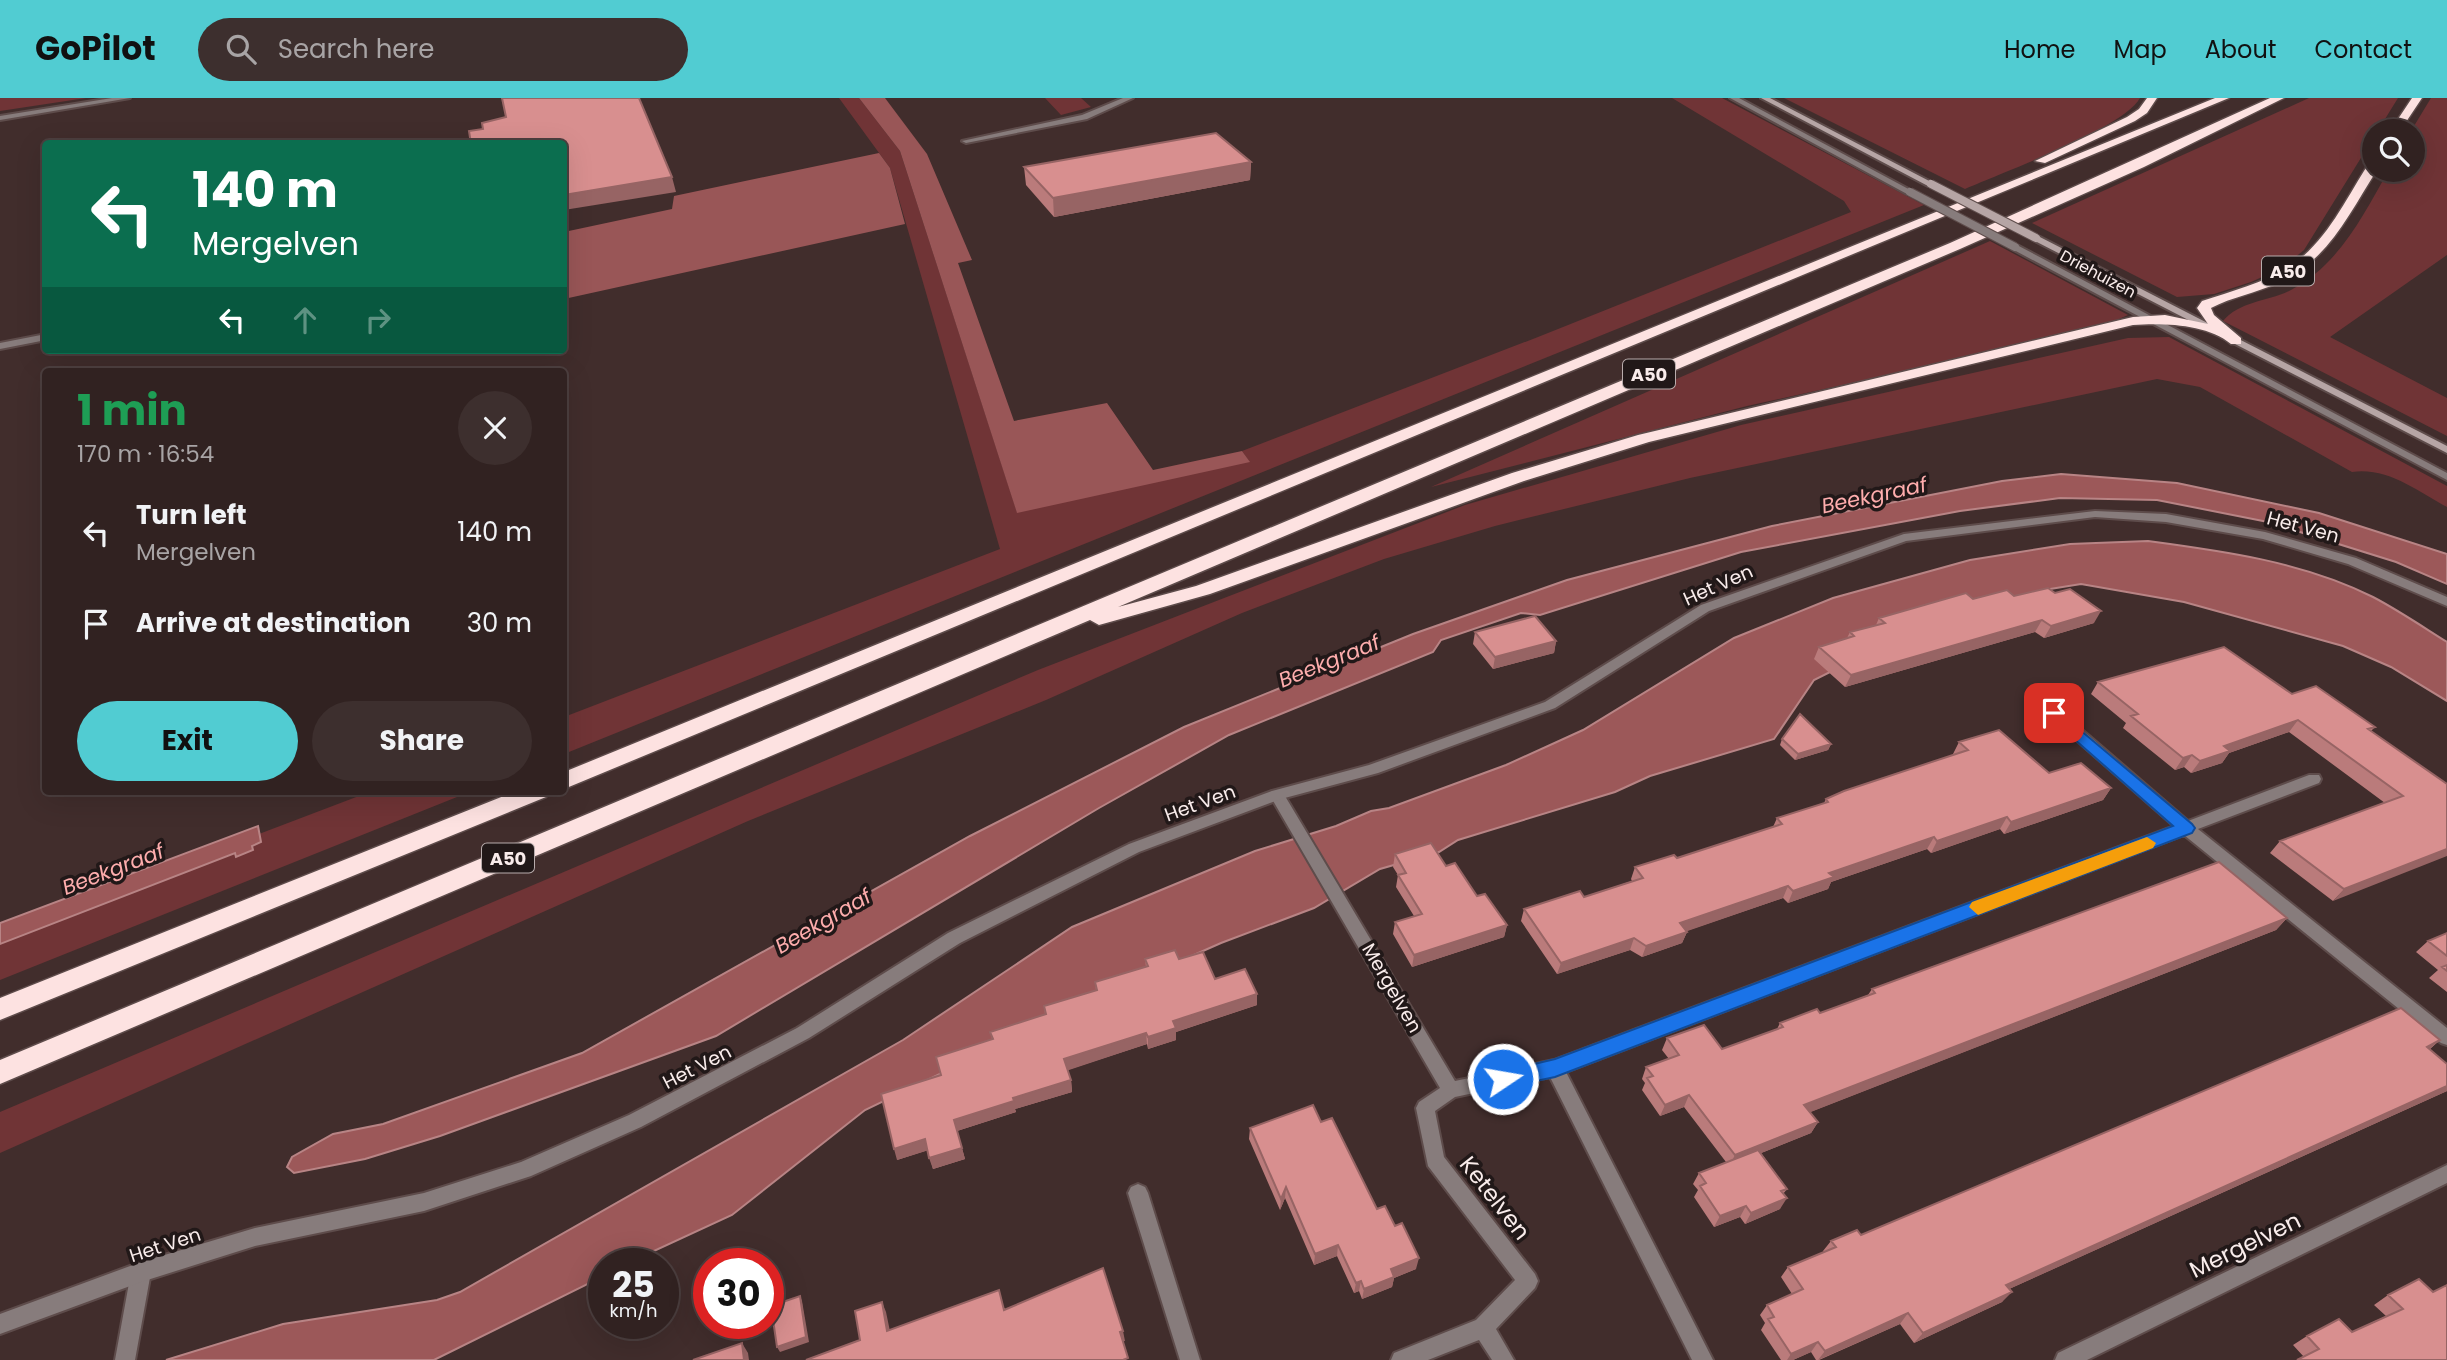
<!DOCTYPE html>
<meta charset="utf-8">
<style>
:root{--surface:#312221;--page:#3d2f2e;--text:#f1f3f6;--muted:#a8a4a5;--line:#4c3f3f;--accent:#51ccd2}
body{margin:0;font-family:Poppins,sans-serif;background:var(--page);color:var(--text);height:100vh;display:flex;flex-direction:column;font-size:26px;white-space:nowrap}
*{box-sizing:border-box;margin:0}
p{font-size:23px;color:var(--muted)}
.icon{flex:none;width:38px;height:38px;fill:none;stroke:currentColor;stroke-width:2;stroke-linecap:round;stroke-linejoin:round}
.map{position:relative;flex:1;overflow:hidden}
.details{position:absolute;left:42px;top:270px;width:525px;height:427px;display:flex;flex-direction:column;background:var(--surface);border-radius:7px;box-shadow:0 7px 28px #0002,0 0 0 2px var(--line)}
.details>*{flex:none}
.hud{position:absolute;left:42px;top:42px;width:525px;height:214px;border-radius:7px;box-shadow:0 7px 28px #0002,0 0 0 2px var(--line);background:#0b6e4f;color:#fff;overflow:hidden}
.buttons{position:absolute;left:2362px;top:21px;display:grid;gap:14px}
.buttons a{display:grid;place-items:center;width:63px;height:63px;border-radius:50%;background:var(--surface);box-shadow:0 7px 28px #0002,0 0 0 2px var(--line);font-size:35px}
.speed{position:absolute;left:588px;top:1150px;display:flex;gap:14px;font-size:35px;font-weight:700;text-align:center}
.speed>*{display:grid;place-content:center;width:91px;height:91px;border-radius:50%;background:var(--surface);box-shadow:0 7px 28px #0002,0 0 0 2px var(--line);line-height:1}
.speed small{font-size:18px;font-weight:400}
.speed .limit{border:10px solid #d22;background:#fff;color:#111}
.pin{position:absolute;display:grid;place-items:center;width:60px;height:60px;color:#fff;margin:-30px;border-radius:14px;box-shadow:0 4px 10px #0006}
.me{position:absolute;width:77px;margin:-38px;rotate:78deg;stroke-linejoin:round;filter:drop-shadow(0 0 5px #0008)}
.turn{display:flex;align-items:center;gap:24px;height:147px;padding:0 35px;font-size:32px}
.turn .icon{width:91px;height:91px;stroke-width:2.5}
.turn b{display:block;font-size:49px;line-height:60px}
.lanes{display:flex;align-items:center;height:66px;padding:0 35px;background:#0003;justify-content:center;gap:35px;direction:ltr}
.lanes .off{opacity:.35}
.round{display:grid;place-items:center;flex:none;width:74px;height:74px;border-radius:37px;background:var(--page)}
.summary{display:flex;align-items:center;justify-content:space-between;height:119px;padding:0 35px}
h1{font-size:42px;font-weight:700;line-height:52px;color:#1e9e55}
.cta{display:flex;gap:14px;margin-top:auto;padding:14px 35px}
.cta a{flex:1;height:80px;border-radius:42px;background:var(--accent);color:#111;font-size:28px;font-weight:700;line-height:80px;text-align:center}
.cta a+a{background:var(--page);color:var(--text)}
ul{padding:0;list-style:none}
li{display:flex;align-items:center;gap:21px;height:91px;padding:0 35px}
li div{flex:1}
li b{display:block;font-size:26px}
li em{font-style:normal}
header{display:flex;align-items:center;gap:42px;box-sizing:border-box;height:98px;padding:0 35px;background:var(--accent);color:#111}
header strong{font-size:33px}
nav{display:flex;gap:38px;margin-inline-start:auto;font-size:24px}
.search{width:490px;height:63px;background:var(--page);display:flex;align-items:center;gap:18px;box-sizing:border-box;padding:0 24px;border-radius:38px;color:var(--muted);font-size:26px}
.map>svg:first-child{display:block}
</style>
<header>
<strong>GoPilot</strong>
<div class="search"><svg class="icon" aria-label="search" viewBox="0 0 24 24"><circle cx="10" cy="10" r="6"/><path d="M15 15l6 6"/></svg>Search here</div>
<nav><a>Home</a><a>Map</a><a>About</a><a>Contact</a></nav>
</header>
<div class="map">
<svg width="2447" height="1262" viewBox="0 0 2447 1262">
<rect width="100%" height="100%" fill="#412d2c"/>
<path fill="#703436" d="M0,0h86l-86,13z
M839,0h20l41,53 117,361 232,-51 -7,-10 296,-114 313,-125 -7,-11 -172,-103h50l202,107 -1360,549v-37l436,-168 -110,-381z
M1045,0h36l10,9 -30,8z
M1784,0h356c-16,30 -139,75 -175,91z
M2309,0h89l-94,152 -22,18 -31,14 -37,12 -37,3 -145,-74z
M2431,0h16v157l-117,82 117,61v38l-224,-115c16,-20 47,-20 68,-31 49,-26 72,-75 98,-120h24l-2,-39z
M1990,143l138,74 -29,13 -352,78 -316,81z
M2169,239l278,149v21c-30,-16 -59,-40 -95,-35l-152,-85 -43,-8 -467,99 -195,48 -111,33 -142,54 -196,87 -298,121 -748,332v-41l1038,-442 427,-165 276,-80 387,-87z
M372,693h100l-472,189v-36l236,-91 1,3 15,-6v-4l9,-4 -2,-8z"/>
<path fill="#995657" d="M859,0h26l42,56 45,106 -14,3 56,158 93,-18 46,67 89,-19 8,11 -233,51 -117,-362z
M879,55l11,15 15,56 -341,75v-67l108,-23 2,-13z"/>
<path fill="#9c5859" stroke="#b88485" stroke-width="2" d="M2061,376l116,9 142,30 128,41v30l-51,-22 -128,-40 -111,-22 -97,-2 -100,13 -219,41 -201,63 -19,-2 -80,27 -8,12 -204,83 -130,73 -383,228 -276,100 -75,23 -71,14 -7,-6 5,-10 41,-23 50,-10 199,-71 388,-217 214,-109 229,-93 154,-54 205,-54 230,-45z
M2148,443c75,10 156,21 225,56 25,13 50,30 74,45v59l-56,-34 -48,-21 -159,-44 -103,-18 -37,6 -158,54 -72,36 -40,59 -124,37 -35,16 -157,48 -19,12 -59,17 -66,39 -93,35 -120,53 -236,114 -133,105 -104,48 -24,1v12l-170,84h-268l117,-36 154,-24 23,-8 443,-252 169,-113 183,-76 81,-25 35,-15 18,-3 117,-43 77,-35 151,-92 99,-40 137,-38 100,-16z
M258,728l3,16 -9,4 1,4 -17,7 -1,-4 -235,91v-21z"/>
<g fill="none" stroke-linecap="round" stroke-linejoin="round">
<g stroke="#5e4c4b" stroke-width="4">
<path id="pedestrian" d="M46,236v6l-46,9v-6z"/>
</g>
<g stroke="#5e4c4b" stroke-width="4">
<path id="minor" d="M112,0h18l-130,22v-4z
M1123,0h10l-46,21 -121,24 -4,-2 120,-26z
M1730,0h9l175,94 -7,2z
M2015,146l432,229v7l-435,-231 -1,-2z
M2054,610l5,2 129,111 121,-46h10l2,4 -2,4 -121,46 249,199v17l-6,-2 -257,-208 -618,237 147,288h-21l-142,-283 -95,20 -20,14 9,46 91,117 3,7 -3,7 -39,41 18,31h-22l-13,-20 -51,20h-37l3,-7 82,-33 39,-40 -87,-114 -12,-58 3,-6 21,-14 -168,-289 -2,-4 2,-4h10l173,290 99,-21 620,-234 -125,-110 -2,-3z
M2447,1067v18l-360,177h-32l3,-7z
M1138,1086l7,3 3,6 52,167h-20l-52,-167 3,-6z
M141,1164l7,3 3,7 -16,88h-20l16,-88 3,-7z"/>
</g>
<g stroke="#5e4c4b" stroke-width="4">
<path id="tertiary" d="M2095,413l71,3 99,18 91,26 91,39v9l-99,-42 -85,-25 -97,-17 -71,-5 -189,24 -197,70 -154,97 -177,65 -97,26 -142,53 -179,91 -151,95 -168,89 -110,49 -107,35 -169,35 -114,36 -141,52v-20l141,-52 114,-34 169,-35 97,-31 108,-47 168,-87 151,-95 181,-89 143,-53 97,-26 176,-63 156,-97 203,-71z"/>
</g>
<g stroke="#5e4c4b" stroke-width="4">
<path id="secondary" d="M1761,0h9l165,86 -7,2z
M2036,137l411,211v7l-414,-213 -1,-2z"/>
</g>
<g stroke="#5e4c4b" stroke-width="3">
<path id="motorway" d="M2147,0h10l-10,15 -12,8 -90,42 -10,-2 92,-44 12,-8z
M2215,0h14l-1665,691v-17z
M2270,0h14l-140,69 -184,82 -842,358 78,-21 316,-113 126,-38 495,-118 32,-2 43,9 -11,-16 5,-7c32,-11 67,-19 94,-39 33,-25 51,-65 73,-99l6,-3 2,10c-28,44 -49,91 -99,113 -22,10 -46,14 -67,25l3,7 27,23v6h-10c-24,-20 -67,-21 -98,-19l-484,117 -125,39 -314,113 -111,31 -9,-5 -1090,464v-24l1950,-817z
M2412,0h10l-22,33h-10z
M516,693h33l-3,6 -546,223v-22z"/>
</g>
<use href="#pedestrian" fill="#877c7c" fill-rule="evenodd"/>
<use href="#minor" fill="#877c7c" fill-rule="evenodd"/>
<use href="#tertiary" fill="#877c7c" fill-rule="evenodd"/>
<use href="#secondary" fill="#b6a5a5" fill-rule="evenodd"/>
<use href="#motorway" fill="#fde2e1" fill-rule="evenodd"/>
<g stroke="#5e4c4b" stroke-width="10" stroke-linecap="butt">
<path id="minor-bridge" d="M1910,94l105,55"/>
</g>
<g stroke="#5e4c4b" stroke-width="10" stroke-linecap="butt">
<path id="secondary-bridge" d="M1931,86l105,54"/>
</g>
<use href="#minor-bridge" stroke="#877c7c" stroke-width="8"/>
<use href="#secondary-bridge" stroke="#b6a5a5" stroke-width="8"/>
</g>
<path fill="#ba7b7b" d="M1251,64l-1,18 -196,37 -28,-32 -2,-18z
M1973,501l121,24 -50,15 -9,-6 -190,55 -31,-28 5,-12 28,-9 3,-6 26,-7 3,-7z
M1475,534l81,9 -2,12 -61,16 -20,-25z
M2098,584l194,12 83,33 -4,4 76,53 -114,117 -63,-48 10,-12 105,-38 -96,-71 -60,21 -7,10 -31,10 -7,-6 -9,3 -52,-42 3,-5 -35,-29z
M1782,641l49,5 -3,6 -33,10 -15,-15z
M1959,644l90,31 62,15 -8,12 -99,34 -4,-5 -69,24 -4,-4 -96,33 -3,7 -40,14 -5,-5 -97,33 1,1 -5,11 -40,14 -12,-7 -73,24 -36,-53 3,-12 60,-12 48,-16 -1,-2 4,-12 42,-9 96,-31 4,-9 47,-15 2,-4 128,-44 -1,-1z
M1395,756l51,12 61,59 -3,12 -92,30 -19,-33 2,-12 19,-6 -18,-29 2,-12 -5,-8z
M2287,820l-11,12 -466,182 8,10 -7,11 -50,20 26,36 -4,5 -3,15 -35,15 -5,-7 -26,10 -20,-30 4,-7 -5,-6 6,-11 27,-11 -42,-55 -24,9 -18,-26 3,-7 -3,-4 4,-12 23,-8 -7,-9 5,-12 55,11 55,-20 3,-6 40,-10 48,-18 4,-6z
M2447,835v59l-18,-14 9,-8 -22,-18 12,-11z
M1145,861h34l36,20 42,15v11l-81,27v8l-28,9 -1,-5 -80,26 4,10 1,12 -57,17 1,3 -59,19 8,28 -32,10 -5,-19 -31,10 44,-85 51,-36 -2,-7 55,-18 -1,-8 52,-16 -1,-8 51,-15z
M2440,942l-10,9 17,42 -438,198 -7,13 -88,41 -14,-19 -81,36h-3l-5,-8 -18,8h-12l-20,-30 4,-7 -5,-8 7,-10 25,-11 -11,-17 7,-10 36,-15 -1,-1 8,-10 30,-6z
M1321,1024l95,147 -22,9 -2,9 -30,12 -3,-8 -5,2 -17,-37 -23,9 -29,-67 -5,12 -31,-71 1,-11z
M2433,1194l14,68 -143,-3 -11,-12 14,-9 45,-4 34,-16 -12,-11 14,-10z"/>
<path fill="#976464" d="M1251,64l-1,18 -196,37 -1,-19z
M672,79l4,15 -112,18v-15z
M2101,513l-7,12 -50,15 7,-12z
M2042,522l-7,12 -190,55 6,-12z
M1556,543l-2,12 -61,16 2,-12z
M2298,622l-9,12 -60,21 -7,10 -31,10 9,-12 24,-15z
M1831,646l-3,6 -33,10 3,-6z
M2192,657l-8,12 -9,3 8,-12z
M2111,690l-8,12 -99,34 7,-12z
M2007,719l-7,12 -69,24 6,-12z
M1934,739l-7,12 -96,33 -3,7 -40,14 5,-12 36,-18z
M2447,751v7l-114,45 11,-12z
M1788,788l-5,12 -107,37 4,-12z
M2287,820l-11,12 -478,187 6,-12z
M1507,827l-3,12 -92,30 2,-12z
M1687,834l-5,11 -40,14 4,-11z
M1634,840l-4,12 -73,24 4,-11z
M1257,896v11l-81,27v8l-28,9v-12l25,-16z
M1146,935l1,11 -81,27 -2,-12z
M2440,942l-13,11v-4z
M1071,982l1,12 -57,17 1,3 -59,19 -3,-11 59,-22z
M2447,988v5l-451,204 10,-10z
M1689,997l-5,12 -24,9 5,-11z
M1818,1024l-7,11 -82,33 6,-11z
M925,1041l4,11 -32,10 -3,-11z
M962,1050l3,11 -32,10 -4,-11z
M1286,1089l-1,11 -5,12 1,-11z
M1787,1100l-7,11 -35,15 6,-11z
M1746,1108l-6,11 -26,10 6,-11z
M1338,1147l-1,11 -23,9 1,-11z
M1419,1160l-3,11 -22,9 -2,9 -30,12 2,-10 27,-20z
M1361,1183l-2,10 -5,2 2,-10z
M2012,1194l-10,10 -88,41 9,-10z
M800,1198l2,5 7,41 -29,10 -3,-5z
M882,1204l4,10 6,29 -5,-10z
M1908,1215l-8,11 -82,36 7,-9z
M1123,1233l2,10 -4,1 -1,-10z
M1818,1244l-7,10 -18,8h-6l4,-6z
M742,1245l6,10 1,7h-5z"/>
<path fill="#d88f8f" stroke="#976464" stroke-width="2" d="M502,0h137l33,79 -108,18v-51h-93l-2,-13 14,-2 -1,-6 24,-6z
M1216,35l35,29 -198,36 -29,-31z
M2048,490l7,5 15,-4 31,22 -50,15 -9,-6 -191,55 -32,-28 35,-11 -4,-4 35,-9 -6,-5 87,-25 7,6 34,-9 7,6z
M1535,518l21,25 -61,16 -20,-25z
M2224,549l68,47 24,-8 59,41 -7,2 79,55v65l-103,40 -64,-48 123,-45 -105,-76 -74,26 6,5 -30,10 -8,-6 -9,3 -52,-42 7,-2 -40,-32z
M1800,616l31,30 -33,10 -16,-15z
M1999,632l50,43 32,-10 30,25 -100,34 -4,-5 -70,24 -3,-4 -105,36 5,4 -41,14 -5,-5 -108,37 7,9 -41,14 -12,-8 -73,25 -37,-54 56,-18 4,6 59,-19 -8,-11 39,-12 3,3 105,-34 -5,-6 51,-16 -2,-3 18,-8 124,-41 -9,-8z
M1431,745l15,23 9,-3 22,33 8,-2 22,31 -93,30 -19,-33 27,-8 -24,-39 8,-2 -11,-19z
M2219,764l68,56 -483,187 14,17 -83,33 -46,-60 -24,10 -18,-27 6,-2 -7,-9 33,-12 -12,-17 37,-13 18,24 61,-22 -3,-4 37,-14 3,4 55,-20 -3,-4z
M2447,835v23l-19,-15z
M1175,852l4,9 24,-7 12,27 30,-10 12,25 -84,27 3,7 -28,9 -2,-4 -82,26 7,21 -58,18 1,3 -60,19 8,28 -33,10 -4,-19 -31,10 -13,-55 60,-19 -5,-18 57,-18 -3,-7 56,-18 -2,-8 53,-16 -2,-8 53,-16 -3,-7z
M2447,867v6l-5,-4z
M2401,910l39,32 -13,7 20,17v22l-441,199 6,7 -89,41 -15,-20 -83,38 -7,-9 -27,12 -23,-35 6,-2 -7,-12 36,-16 -15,-22 48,-20 -5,-6 26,-11 4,5z
M1313,1007l8,17 11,-4 45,91 8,-3 10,20 7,-3 17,35 -28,11 3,8 -30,12 -3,-8 -5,2 -18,-38 -23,9 -29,-67 -5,12 -31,-71z
M1758,1052l29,39 -6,2 6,7 -36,15 -5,-7 -26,10 -20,-30 6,-3 -7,-10z
M1103,1170l20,63 -3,1 8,26 -5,2h-317l54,-20 -5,-29 27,-9 5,29 112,-41 5,20z
M2419,1181l14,13 14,-7v75h-150l22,-11 -12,-13 32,-17 13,13 51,-23 -15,-14z
M800,1198l6,41 -29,10 -6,-41z
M742,1245l2,17h-51z"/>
<path fill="#1a73e8" stroke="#114b97" stroke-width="2" d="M2054,610l138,116 3,4 -3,5 -637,244 -52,11 -7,-3 -3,-6 3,-6 59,-14 618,-233 -124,-109v-8z"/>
<path fill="#f59e0b" d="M2147,739l9,6 -3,5 -175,67 -9,-8 3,-5z"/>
<g text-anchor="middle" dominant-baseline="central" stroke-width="7" stroke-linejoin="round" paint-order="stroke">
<g font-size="16" fill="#f9eceb" stroke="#211818">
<text transform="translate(2098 176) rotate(28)">Driehuizen</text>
</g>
<g fill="#211818" stroke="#b8acac" stroke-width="2">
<rect x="2262" y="158.5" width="52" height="29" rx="5"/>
<rect x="1623" y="261.5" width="52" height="29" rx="5"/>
<rect x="482" y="745.5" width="52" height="29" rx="5"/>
</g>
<g font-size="18" font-weight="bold" fill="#f9eceb">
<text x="2288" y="173">A50</text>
<text x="1649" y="276">A50</text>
<text x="508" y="760">A50</text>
</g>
<g font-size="19" fill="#f9eceb" stroke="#211818">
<text transform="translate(2303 429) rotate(15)">Het Ven</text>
<text transform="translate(1718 487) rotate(-24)">Het Ven</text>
<text transform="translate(1200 705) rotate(-20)">Het Ven</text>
<text transform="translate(1392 890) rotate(60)">Mergelven</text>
<text transform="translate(697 969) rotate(-27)">Het Ven</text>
<text transform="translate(165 1147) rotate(-18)">Het Ven</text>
</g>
<g font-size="21" font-style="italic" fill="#feadad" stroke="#211818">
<text transform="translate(1874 397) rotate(-12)">Beekgraaf</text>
<text transform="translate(1329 563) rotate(-22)">Beekgraaf</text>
<text transform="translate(113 771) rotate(-21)">Beekgraaf</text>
<text transform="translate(823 823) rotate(-30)">Beekgraaf</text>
</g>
<g font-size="23" fill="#f9eceb" stroke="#211818">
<text transform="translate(1495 1100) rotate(52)">Ketelven</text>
<text transform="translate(2245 1147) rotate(-26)">Mergelven</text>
</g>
</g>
</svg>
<div class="buttons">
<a><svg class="icon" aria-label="search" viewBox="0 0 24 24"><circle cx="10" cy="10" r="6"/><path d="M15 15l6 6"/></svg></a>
</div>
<div class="speed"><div>25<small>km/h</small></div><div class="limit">30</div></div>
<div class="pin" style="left:2054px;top:615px;background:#d93025"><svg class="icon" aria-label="arrive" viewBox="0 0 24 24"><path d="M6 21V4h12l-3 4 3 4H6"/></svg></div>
<svg class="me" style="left:1503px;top:981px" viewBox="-20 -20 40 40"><circle r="17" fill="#1a73e8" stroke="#fff" stroke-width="3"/><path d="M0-11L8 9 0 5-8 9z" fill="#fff"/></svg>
<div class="hud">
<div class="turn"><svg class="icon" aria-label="left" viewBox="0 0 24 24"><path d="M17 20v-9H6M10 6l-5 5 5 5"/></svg><div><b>140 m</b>Mergelven</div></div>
<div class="lanes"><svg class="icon" aria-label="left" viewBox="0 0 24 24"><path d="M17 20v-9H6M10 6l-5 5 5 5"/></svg><svg class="icon off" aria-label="ahead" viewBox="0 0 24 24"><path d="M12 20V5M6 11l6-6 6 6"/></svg><svg class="icon off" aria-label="right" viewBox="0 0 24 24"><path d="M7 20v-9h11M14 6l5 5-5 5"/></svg></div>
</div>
<section class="details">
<div class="summary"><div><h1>1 min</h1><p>170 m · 16:54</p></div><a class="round"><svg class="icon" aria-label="close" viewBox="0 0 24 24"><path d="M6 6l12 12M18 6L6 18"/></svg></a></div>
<ul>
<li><svg class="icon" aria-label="left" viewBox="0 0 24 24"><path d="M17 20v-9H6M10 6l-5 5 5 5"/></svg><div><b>Turn left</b><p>Mergelven</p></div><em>140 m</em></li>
<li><svg class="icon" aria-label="arrive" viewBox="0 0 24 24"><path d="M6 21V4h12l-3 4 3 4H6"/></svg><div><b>Arrive at destination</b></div><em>30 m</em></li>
</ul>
<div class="cta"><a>Exit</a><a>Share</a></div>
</section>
</div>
